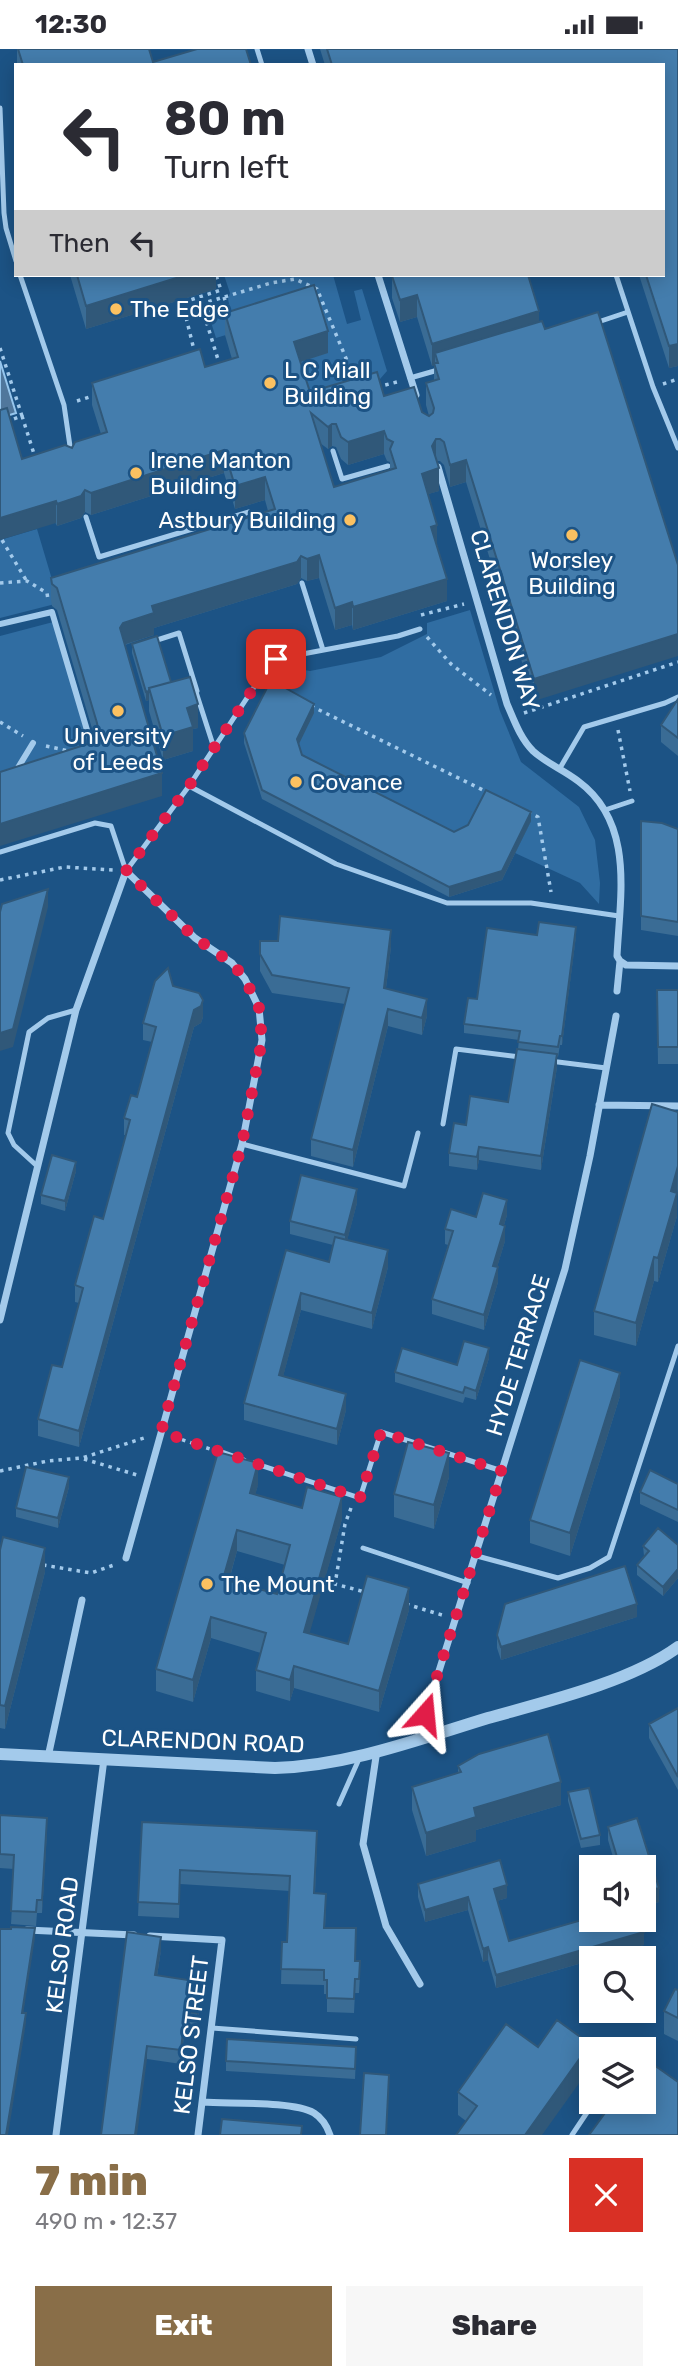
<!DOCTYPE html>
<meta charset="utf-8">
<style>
:root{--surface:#fff;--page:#f7f7f7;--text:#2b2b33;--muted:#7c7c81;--accent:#896e48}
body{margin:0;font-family:Rubik,sans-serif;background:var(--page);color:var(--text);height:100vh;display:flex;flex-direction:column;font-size:26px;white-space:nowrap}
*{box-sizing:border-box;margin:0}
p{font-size:23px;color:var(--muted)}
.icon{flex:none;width:38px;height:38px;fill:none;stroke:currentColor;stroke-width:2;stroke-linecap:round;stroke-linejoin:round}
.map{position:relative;height:2086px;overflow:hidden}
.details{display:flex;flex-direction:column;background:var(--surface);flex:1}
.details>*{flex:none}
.guide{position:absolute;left:14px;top:14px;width:651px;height:214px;border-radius:0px;box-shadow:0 4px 18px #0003;background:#fff;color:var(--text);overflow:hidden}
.controls{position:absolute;left:579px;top:1806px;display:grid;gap:14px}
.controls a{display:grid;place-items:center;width:77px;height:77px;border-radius:0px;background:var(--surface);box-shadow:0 4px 18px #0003;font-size:35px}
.pin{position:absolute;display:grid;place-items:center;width:60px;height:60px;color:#fff;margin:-30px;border-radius:14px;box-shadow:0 4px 10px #0006}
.me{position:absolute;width:77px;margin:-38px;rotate:18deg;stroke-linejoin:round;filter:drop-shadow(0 0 5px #0008)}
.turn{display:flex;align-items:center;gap:24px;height:147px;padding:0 35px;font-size:32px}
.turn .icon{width:91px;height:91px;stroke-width:2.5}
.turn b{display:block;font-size:49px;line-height:60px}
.then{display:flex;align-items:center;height:66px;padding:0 35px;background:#0003;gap:14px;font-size:26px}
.round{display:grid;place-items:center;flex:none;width:74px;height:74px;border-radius:0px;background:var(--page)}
.overview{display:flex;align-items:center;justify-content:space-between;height:119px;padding:0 35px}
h1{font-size:42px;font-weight:800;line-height:52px;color:var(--accent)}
.primary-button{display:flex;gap:14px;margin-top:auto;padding:14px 35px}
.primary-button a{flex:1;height:80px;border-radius:0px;background:var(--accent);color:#fff;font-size:28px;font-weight:800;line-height:80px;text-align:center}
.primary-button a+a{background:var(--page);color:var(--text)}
.status{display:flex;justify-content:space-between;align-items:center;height:49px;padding:0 35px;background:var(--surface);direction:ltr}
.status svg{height:19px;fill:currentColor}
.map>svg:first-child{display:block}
</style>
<div class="status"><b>12:30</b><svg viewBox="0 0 49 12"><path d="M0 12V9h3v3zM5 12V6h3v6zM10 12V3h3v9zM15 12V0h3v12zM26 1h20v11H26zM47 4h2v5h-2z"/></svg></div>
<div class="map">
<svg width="678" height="2086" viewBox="0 0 678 2086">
<rect width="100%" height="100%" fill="#1c5385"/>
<path fill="#306da2" d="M224,226h109l14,49 14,-4 -7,-29 8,-2 25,82 -7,8 -74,23 -12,-38 20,-56 -98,30 -7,-22 21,-8 -2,-9 2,-6z
M37,480l22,74 -59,15v-78z
M470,561l30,101 21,51 58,45 16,33 5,43 -1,21 -19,-21 -65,-30 16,-32 -63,14 -14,6 -152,-77 -31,-75 23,-21 16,3 71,-14 46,-23v-11z
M57,572l43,141 -100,32v-158z"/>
<path fill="#50779c" stroke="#96c6ed" stroke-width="2" d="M0,312l16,52 -16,5z"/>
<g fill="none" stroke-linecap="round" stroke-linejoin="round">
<path stroke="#a3caeb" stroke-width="3.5" stroke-dasharray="3.5 5" stroke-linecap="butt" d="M184,260l87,-26 24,-4 22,10 36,86 6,5
M0,299l22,68 -22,8
M195,305l-11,-45 3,-8 34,-11 -5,-15
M220,317l-16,-52 23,-8 -3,-9
M663,335l15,-5
M377,338l20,-5
M77,352l19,-6
M22,367l13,41
M2,491l24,40
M0,534l27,-2 20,12 1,7
M421,566l43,-11
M427,588l24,27 40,31
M311,657l176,86
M524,664l154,-51
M0,673l23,14
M618,681l12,61
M46,697l23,5
M528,763l10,5 13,75
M0,831l65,-13 48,3
M174,1388l36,12
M84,1410l53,16
M0,1422l48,-10 34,-3 65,-21
M351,1459l-6,16 -10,60 30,8
M43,1516l48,8 23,-8
M406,1555l36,11"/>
<path stroke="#a3caeb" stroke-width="5" d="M257,0l5,16
M0,59l4,105 2,15 10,33
M20,226l44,130 7,48
M616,226l37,112 25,61
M595,274l33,-11
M410,329l28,-8
M333,402l9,28 46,-13
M86,468l13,40 150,-45
M302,534l21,67
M154,592l25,-8 18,58
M196,643l18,56
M560,719l24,-41 81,-24 13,-6
M189,737l147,78 111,39h84l88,13
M605,761l27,-9
M0,803l95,-29 16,3 15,45
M126,822l63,-85 79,-120 8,-7 122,-23 22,-7
M550,1012l56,7
M443,1075l13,-75 64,8
M242,1095l162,42 14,-53
M37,1117l-23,-21 -6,-12 21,-101 19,-14 28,-8
M222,1403l22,8
M254,1414l106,35 21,-66 121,39
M363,1499l105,35
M477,1507l81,22 32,-10 19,-11 69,-211
M339,1755l20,-45
M212,1979l144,11
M572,2086l22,-33"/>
<path stroke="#a3caeb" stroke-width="6" d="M0,575l52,-12 40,135 -2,4
M16,722l17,-28"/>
<path stroke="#a3caeb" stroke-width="7" d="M308,0l5,16
M378,226l38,120
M438,418l69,237c7,16 13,34 26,47 13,12 31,19 45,30 57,42 42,114 39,175l3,5 -3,30
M620,912l6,4 52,1
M599,1056l79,1
M0,1271l76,-310 50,-139 69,67 37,25 13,16 14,29 3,32 -20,104 -116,414
M418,1689l147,-469 25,-113 26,-140
M377,1701l-14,94 23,82 34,58
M48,1708l34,-157
M27,1881l107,5
M150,1887l72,4 -24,195
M203,2053c27,2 90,-1 111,11 8,5 13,13 16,22
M56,2086l48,-376"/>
<path stroke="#a3caeb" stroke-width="12" d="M0,1705l275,14c73,-2 144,-29 213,-50 57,-16 142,-36 190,-71"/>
</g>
<path fill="#3a6c95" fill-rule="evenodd" d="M17,0h132l4,13 98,3h-234z
M320,0h358v317l-9,2 -30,-93h24v-210h-338z
M70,226h146v14l-130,40z
M392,227l147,35 -5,390 -68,-219 -16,5 -6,-22 -4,-4h-3l2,30 -11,3 19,107 -94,29 -1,-5 -17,5 -16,-52 -12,3 -6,-3 -4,6 -143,44v7l-29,10 37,151 -66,-54 -39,-132 -5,-4 -1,-6v-22l217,-67 -3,-11 -30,9 -11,-36 -133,42 -6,-3 -4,6 -24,8 -35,-67 50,-11 29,-14 -9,-29v-22l113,-16 27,-8 -7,-24v-22l103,40 -28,9 10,30 74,4 45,20 -3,-11v-22l8,-3v-15l-2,1 -15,-49 -17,5 -8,-24zM320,394l8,6 4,-3 4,1 5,12 7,6 36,-11 3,7 3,1v8l-56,17z
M132,595l39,38 27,46 -5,1v22l-30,9 -14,-49v-11l-3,1 -14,-48z
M678,650v57l-17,-14v-17z
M314,664l-15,31 3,11 152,77 77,-11 -29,59 -53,17 -187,-98 -18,-56v-10z
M641,772l37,8v107l-37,-6z
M537,886l39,1 -14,109h-2l-2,12 -1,-1v11l-16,103 -62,-10 -2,10 -28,-4v-13l17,-28 42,-23 10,-53 1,-9 -55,-7v-9l13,-25z
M260,892l131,6 -5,41 41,28 -5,19 -34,-9 -35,141 -42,-11v-17l34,-135 -73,-11 -12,-22z
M173,937l30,31 -2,6 -7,4 -115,420 -41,-11v-17l24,-52 17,-64 -4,-1v-17l28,-66 23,-84h-2v-17l13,-21 15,-55 -9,-2v-17z
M657,941h21v74h-20z
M678,1063v77l-1,5v22l-19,66 -4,-1 -18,65 -42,-11v-24z
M76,1122l-11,40 -24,-7v-9z
M357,1154l-10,37 41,27 -16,62 -71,-19 -18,66 63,34 -9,35 -93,-25v-17l42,-153 43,12 4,-17 -43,-11v-13z
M507,1166l-3,10 1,16 -8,26 1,15 -14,48 -52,-16v-15l16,-54 -3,-1v-15l31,-12z
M489,1309l-13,42 -11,-3 -2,6 -68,-21v-10l62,-7z
M620,1347l-50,160 -40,-13v-23z
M449,1428l-15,52 -40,-12v-23z
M678,1435v38l-38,-18v-12z
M258,1436l-3,9 87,25 -33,114 39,11 61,-34 -30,102 -85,-24 -4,13 -34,-10v-21l5,-17 -50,-15 -18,64 -37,-11v-22zM237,1502l48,14 -8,29 -48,-13z
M69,1438l-11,41 -42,-11v-9z
M678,1496v33l-15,18 -26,-21v-10l7,-9 -1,-10z
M0,1501l45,22 -40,157 -5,-1z
M637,1568l-136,43 -4,-12v-13z
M678,1659v82l-29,-52v-14z
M458,1717l103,39 -85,25v11l-50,15 -14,-46v-23l46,-14z
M568,1743l32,43v10l-19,3 -13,-47z
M0,1766l47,16 -5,82h-5l-1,13 -25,-2 3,-55 -14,-1z
M637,1769l22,70v14l-15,4v-39h-28l-8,-27v-13z
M142,1773l175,23 -2,48 11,15 -1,20 30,33 5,14 -1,18h-4l-1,20 -27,-1v-18h-3v-9l-43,-1 1,-42h5l3,-51 -110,-7 -1,34 -41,-2z
M418,1835l89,14 -10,3 12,40 135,4 -148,43 -8,-28 -5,2 -15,-52 -43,12 -7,-25z
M161,1901l-4,26 44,19 -4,32 -12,-2 -4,39 -34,-5 -46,76z
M678,1941v51l-14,-7v-23z
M538,1998l52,21 -124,53 -8,-6v-23z
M356,2008l-1,22 -129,-8v-10z"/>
<path fill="#305879" d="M186,226h30v14l-130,40v-23z
M417,246v22l-17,5v-22z
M539,262v22l-104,20v12l-3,1v-22z
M328,282v22l-34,11v-22z
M678,295v22l-9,2v-22z
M332,375v22l-4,3v-22z
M384,382v23l-36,11v-23z
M436,390v22l-4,-15z
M224,401v23l-133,42v-22z
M466,411v22l-16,5v-22z
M439,419v23l-17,5v-22z
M265,428v23l-30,9v-23z
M85,441v22l-4,6 -24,8v-22z
M56,452v22l-56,17v-22z
M437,476v22l-6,-20z
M319,506v23l-12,3v-22z
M301,507v22l-4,6 -143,44v7l-31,10 -3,-17 3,-5 29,-17z
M447,530v22l-94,29v-23z
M352,553v23l-17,5v-22z
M678,585v22l-144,45v-22z
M149,642v9l-3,1v-9z
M198,655v24l-5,1v22l-30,9v-24l24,-28z
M314,655v9l-17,35v-9z
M162,724v23l-162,50v-22z
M531,763v9l-29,59 -53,17v-10z
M48,840v18l-35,140 -13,4v-18z
M576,878v9l-14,109v-9z
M391,881v17l-7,58v-17z
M427,950v17l-5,19v-17z
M203,951v17l-2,6 -7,4 -115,420v-16l115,-421z
M388,960v17l-35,141v-17z
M557,1005v13l-16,103v-14z
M479,1098v13l-2,10v-13z
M76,1113v9l-11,40v-10z
M678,1117l-1,50 -19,66v-24l13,-67z
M357,1140v14l-12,46v-14z
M507,1151v15l-7,24v-15z
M505,1177v15l-12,40v-15z
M388,1201v17l-16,62v-16z
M654,1208v24l-18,65v-23z
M498,1218v15l-14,48v-15z
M301,1244v17l-22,82v-17z
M489,1299v10l-13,42v-9z
M620,1324v23l-50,160v-23z
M346,1345v16l-9,35v-16z
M449,1404v24l-15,52v-24z
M258,1414v22l-8,29v-21z
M69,1428v10l-11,41v-10z
M342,1448v22l-38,134v-21z
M237,1481v21l-14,50v-22z
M45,1499v24l-40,157v-23z
M678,1520v9l-15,18v-9z
M409,1539v22l-30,102v-21z
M637,1555v13l-136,43v-13z
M211,1568v21l-18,64v-22z
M294,1617v22l-4,13v-21z
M561,1733v23l-85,25v11l-50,15v-23l48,-25z
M47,1769v13l-5,82v-13z
M507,1836v13l-13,4v-13z
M659,1839v14l-15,4v-14z
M468,1848v13l-43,12v-12z
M35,1879v10l-13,84v-9z
M644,1883v13l-45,13h-7v2l-96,28v-13z
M161,1888v13l-6,39v-14z
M488,1898v13l-5,2v-13z
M201,1933v13l-4,32v-14z
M185,1963v13l-4,39v-14z
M26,1964v10l-18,112h-2z
M590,1995v24l-48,67h-17z
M147,1997v13l-10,76h-2z"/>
<path fill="#447dad" stroke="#305879" stroke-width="2" fill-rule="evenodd" d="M18,0h131l4,13 44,-13h49l5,16h-228z
M327,0h351v295l-9,2 -23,-71h17v-210h-331z
M77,226h109l-100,31z
M396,226h132l11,36 -107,33 -15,-49 -17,5 -8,-24z
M314,236l14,46 -34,11 16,50 67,-20 7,24 30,-9 8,25 7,4 4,-3 1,-5 -8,-25 13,-4 -5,-16h4l-3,-10 107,-32 3,8 53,-17 80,253v69l-144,45 -68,-219 -16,5 -6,-23 -4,-3h-4l-4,7 7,22 -17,6 15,51 -6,2 16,52 -94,28 -1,-5 -17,6 -16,-53 -12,4 -6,-3 -4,6 -145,44 2,7 -31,10 -3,5 42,145 -162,51v-52l100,-32 -3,-17 -40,-135 -5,-4 -1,-6 224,-69 -10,-32 -30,9 -11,-36 -133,43 -6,-3 -4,6 -24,8 -1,-3 -56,17v-108l7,-2 15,51 43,-14 7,3 3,-6 32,-10 -15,-49 108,-34 5,18 33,-10 -13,-44zM311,364l17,14 4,-3h4l5,13 7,5 36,-11 3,8 6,3 -3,7 6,19 -62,19z
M157,587l14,46 -22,6v3l-3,1 -14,-48z
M190,628l8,27 -11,4 6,19 -30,9 -14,-48z
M271,631l43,24 -17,35 5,16 152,77 14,-7 18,-35 45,22 -29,59 -53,16 -187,-97 -18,-57z
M678,650v39l-17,-13z
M641,772l21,2 16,6v93l-37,-6z
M48,840l-35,140 -13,4v-121l2,-8z
M280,867l111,14 -7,58 43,11 -5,19 -34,-9 -35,141 -42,-11 38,-151 -77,-13 -12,-21v-13h18z
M539,873l37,5 -14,109h-2l-2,11 -40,-5 2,-11 -56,-7 4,-26 9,1 10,-71 50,7z
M168,919l5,18 26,7 4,7 -2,6 -7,4 -115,421 -41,-12 14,-54 10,2 21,-79 -8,-3 19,-69 9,3 27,-99 -6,-2 7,-23 6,2 19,-70 -13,-4 12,-42z
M657,941h21v57h-20z
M517,1000l40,5 -16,102 -62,-9 -2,10 -28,-4 5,-30 12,2 4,-29 38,6z
M652,1055l26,8v54l-7,25 6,2 -19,65 -4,-1 -18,66 -42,-12z
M52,1106l24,7 -11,39 -24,-6z
M301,1126l56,14 -12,46 -55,-14z
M483,1144l24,7 -7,24 5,2 -12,40 5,1 -14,48 -52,-16 21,-68 -8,-2 6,-20 25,8z
M335,1188l53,13 -16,63 -71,-20 -22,82 67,19 -9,35 -93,-26 42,-153 43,12z
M464,1292l25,7 -13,43 -11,-4 -2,6 -68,-21 7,-24 55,17z
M580,1311l40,13 -50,160 -40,-13z
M408,1393l41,11 -15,52 -40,-11z
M218,1403l40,11 -8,30 52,15 5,-21 35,10 -38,135 44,12 19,-68 42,12 -30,103 -85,-25 -4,14 -34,-10 10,-37 -55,-16 -18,63 -37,-11zM237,1481l53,15 -13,49 -54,-15z
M26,1418l43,10 -11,41 -42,-10z
M650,1421l28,14v26l-38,-18z
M658,1479l20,17v24l-15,18 -26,-22 12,-14 -6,-5z
M3,1488l42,11 -40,158 -5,-1v-155z
M625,1517l12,38 -136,43 -4,-12 8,-31z
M678,1659v69l-29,-53z
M548,1685l13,48 -87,26 2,9 -50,16 -14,-46 49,-15 -3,-6 21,-12z
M589,1739l11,47 -19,4 -13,-47z
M0,1766l47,3 -5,82h-5l-1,12 -25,-1 3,-56 -14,-1z
M637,1769l22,70 -15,4v-25h-24l-12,-40z
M142,1773l175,9 -3,62 12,1 -2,34h32l-1,33h5l-1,18h-4l-1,20 -27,-1v-18h-3v-10l-43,-1 1,-27h5l3,-66 -110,-6 -1,34 -41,-2z
M500,1811l7,25 -13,4 15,52 83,-24v3h48l4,12 -148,43 -8,-28 -5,2 -15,-52 -43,13 -7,-26z
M11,1878l24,1 -13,85h4l-20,122h-6v-206h11z
M127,1883l34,5 -6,38 46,7 -4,31 -12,-1 -4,38 -34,-4 -12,89h-34z
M675,1940l3,1v28l-14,-7z
M557,1971l33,24 -65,91h-69l21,-29 -19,-14 48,-68 32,23z
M227,1990l129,8 -1,22 -129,-8z
M644,2009l34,24v53h-89l24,-33h31z
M364,2024l25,2 -3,60h-26z
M222,2070l80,7 -1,9h-81z"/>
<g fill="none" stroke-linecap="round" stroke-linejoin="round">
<path stroke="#e11d48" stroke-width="12" stroke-dasharray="0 21.6" d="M276,610l-8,7 -79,120 -63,85 69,67 37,25 13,16 14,29 3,32 -20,104 -81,288 199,66 21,-66 121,39 -77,243"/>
</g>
<g fill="#fbc161" stroke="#1c5385" stroke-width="2.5">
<circle cx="116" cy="260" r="7"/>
<circle cx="270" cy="334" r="7"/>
<circle cx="136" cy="424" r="7"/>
<circle cx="350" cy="471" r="7"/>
<circle cx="572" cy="486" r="7"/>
<circle cx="118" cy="662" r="7"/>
<circle cx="296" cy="733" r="7"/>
<circle cx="207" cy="1535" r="7"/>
</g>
<g text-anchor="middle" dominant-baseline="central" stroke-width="6" stroke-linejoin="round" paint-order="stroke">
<g font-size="23" fill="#fff" stroke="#1c5385" text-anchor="start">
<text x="130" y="260">The Edge</text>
<text x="284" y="321">L C Miall<tspan x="284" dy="26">Building</tspan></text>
<text x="150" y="411">Irene Manton<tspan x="150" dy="26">Building</tspan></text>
<text x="336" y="471" text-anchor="end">Astbury Building</text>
<text x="572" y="511" text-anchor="middle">Worsley<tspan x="572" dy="26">Building</tspan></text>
<text x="118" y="687" text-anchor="middle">University<tspan x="118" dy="26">of Leeds</tspan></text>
<text x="310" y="733">Covance</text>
<text x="221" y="1535">The Mount</text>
</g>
<g font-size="23" fill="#fff" stroke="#1c5385">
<text transform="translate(505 571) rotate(73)">CLARENDON WAY</text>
<text transform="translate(518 1306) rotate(-73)">HYDE TERRACE</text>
<text transform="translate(203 1692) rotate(2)">CLARENDON ROAD</text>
<text transform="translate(62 1896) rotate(-83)">KELSO ROAD</text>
<text transform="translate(191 1986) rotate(-83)">KELSO STREET</text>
</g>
</g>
</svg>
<div class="controls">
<a><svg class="icon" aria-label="sound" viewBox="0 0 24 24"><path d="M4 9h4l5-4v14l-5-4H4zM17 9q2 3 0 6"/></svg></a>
<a><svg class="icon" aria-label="search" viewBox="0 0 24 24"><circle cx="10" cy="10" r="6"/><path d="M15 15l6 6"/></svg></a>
<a><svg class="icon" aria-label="layers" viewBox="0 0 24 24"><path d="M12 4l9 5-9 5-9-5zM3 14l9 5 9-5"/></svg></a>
</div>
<div class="pin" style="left:276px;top:610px;background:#d93025"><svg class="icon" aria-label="arrive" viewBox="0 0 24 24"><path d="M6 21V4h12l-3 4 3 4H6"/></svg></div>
<svg class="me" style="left:425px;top:1665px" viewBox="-20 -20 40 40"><path d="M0-17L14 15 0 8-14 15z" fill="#e11d48" stroke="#fff" stroke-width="4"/></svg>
<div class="guide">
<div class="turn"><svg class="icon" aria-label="left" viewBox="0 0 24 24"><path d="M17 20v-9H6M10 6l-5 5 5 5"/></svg><div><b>80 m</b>Turn left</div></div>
<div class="then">Then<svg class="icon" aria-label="left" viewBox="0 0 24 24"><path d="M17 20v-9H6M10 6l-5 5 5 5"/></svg></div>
</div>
</div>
<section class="details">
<div class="overview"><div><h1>7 min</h1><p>490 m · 12:37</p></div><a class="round" style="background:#d93025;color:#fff"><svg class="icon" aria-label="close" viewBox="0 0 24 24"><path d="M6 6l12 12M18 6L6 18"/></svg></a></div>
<div class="primary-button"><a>Exit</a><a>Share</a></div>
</section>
